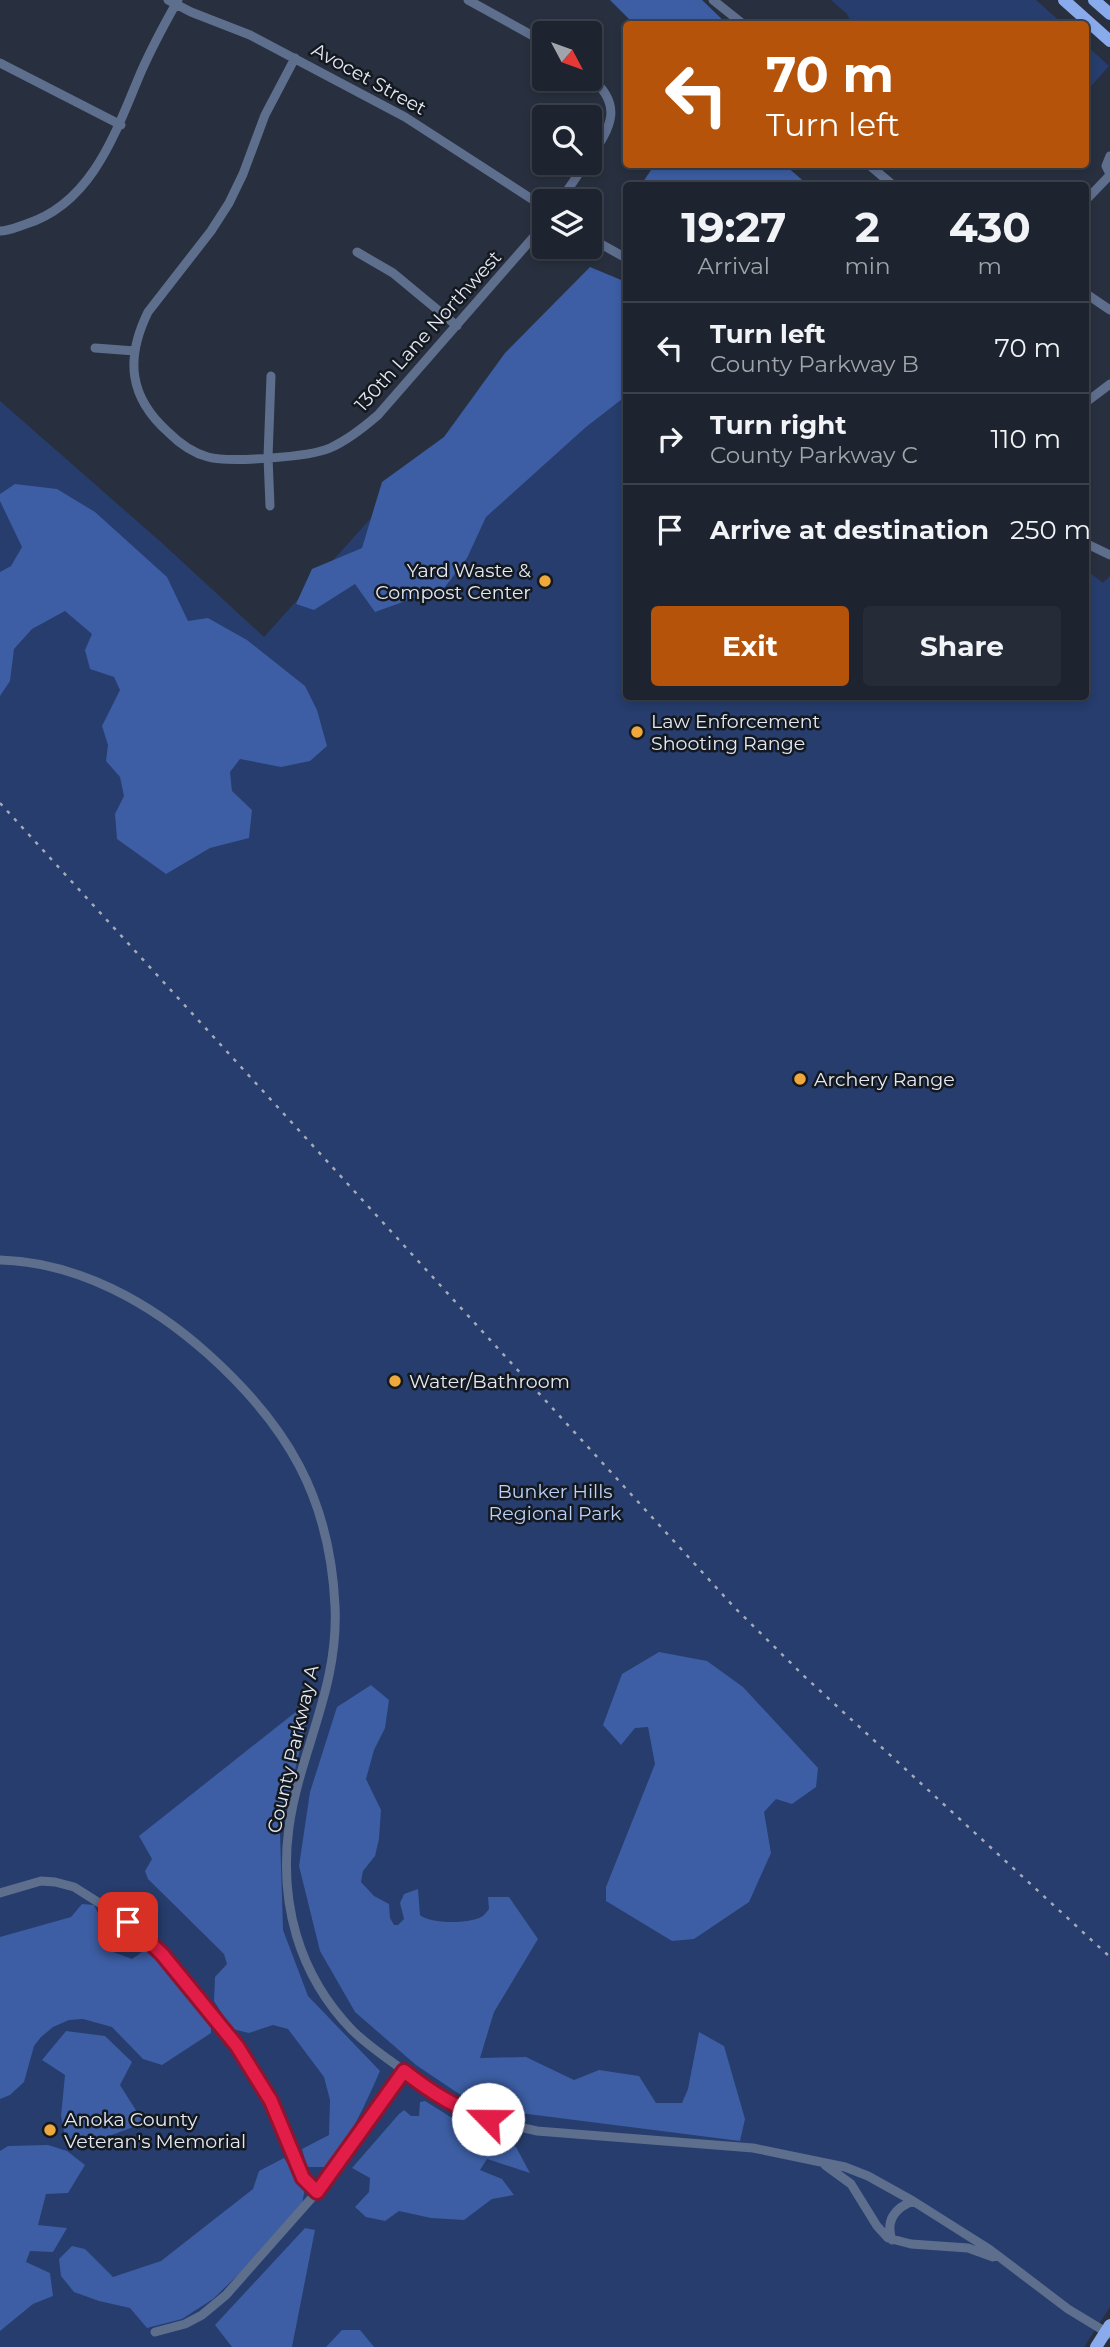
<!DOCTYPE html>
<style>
:root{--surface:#1e242f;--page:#262c37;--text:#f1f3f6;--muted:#a1a4aa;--line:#3c414b;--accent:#b45309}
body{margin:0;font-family:Montserrat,sans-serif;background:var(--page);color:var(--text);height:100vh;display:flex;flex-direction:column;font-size:26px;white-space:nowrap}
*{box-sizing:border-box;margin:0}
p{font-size:23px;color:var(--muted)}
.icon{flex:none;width:38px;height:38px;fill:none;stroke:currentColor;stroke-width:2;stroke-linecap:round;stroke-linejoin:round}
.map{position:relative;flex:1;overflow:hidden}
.panel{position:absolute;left:623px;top:182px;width:466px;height:518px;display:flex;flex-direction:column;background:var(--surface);border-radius:7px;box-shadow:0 4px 10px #0003,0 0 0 2px var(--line)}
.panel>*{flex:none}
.guide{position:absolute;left:623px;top:21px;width:466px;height:147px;border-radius:7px;box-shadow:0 4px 10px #0003,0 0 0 2px var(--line);background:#b45309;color:#fff;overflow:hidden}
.needle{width:46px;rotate:131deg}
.fabs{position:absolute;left:532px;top:21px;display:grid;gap:14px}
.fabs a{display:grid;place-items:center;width:70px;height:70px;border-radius:7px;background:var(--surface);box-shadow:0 4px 10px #0003,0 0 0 2px var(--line);font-size:35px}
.pin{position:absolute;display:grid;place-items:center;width:60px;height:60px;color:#fff;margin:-30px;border-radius:14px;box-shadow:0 4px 10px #0006}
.me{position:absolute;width:77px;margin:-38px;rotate:293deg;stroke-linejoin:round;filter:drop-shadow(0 0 5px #0008)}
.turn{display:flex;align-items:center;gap:24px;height:147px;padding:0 28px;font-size:32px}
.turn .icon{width:91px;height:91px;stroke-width:2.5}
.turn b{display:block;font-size:49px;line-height:60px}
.eta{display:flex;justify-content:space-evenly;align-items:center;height:119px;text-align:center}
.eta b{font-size:42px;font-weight:700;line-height:49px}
.button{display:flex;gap:14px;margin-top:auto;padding:14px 28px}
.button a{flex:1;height:80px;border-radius:7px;background:var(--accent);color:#fff;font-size:28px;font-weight:700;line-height:80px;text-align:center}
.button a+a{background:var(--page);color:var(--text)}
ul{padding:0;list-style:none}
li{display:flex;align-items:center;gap:21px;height:91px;padding:0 28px;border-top:2px solid var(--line)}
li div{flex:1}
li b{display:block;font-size:26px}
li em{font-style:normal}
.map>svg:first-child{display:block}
</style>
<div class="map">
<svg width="1110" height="2347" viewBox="0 0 1110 2347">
<rect width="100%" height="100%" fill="#28303f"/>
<path fill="#263d6d" d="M831,0h205l27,24h-211l-5,-10z
M1085,44l24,22 -24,27z
M588,277l38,33v386h459v-127l18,14 7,-7v1731l-26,40h-1084v-1946l162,142 102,94z"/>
<path fill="#3d5ea4" d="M610,0h92l25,24h-93z
M655,164l130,1 23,20h-167z
M590,267l36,15v114l-40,31 -100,90 -19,41 -22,29 -70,25 -20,-28 -41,26 -18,-6 16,-35 50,-21 20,-66 62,-45 61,-84z
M15,484l42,5 38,23 72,65 21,44 20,-3 39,22 58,46 12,24 10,36 -17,15 -29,6 -41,-8 -10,13 2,19 20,19 -3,28 -39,10 -44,26 -49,-35 -2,-25 9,-18 -4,-19 -14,-16 2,-16 -6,-19 18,-36 -6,-13 -24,-8 -5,-19 7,-16 -27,-23 -33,18 -18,20 -4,32 -10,15v-124l11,-6 11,-19 -22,-46v-7z
M659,1652l48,9 36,26 75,81 -2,19 -24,17 -16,-5 -12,13 7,41 -22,49 -55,37 -22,2 -66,-40v-14l49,-123 -7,-37 -13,1 -14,17 -18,-20 19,-51z
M371,1685l18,15 -4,28 -11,22 -8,29 15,31 -2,29 -4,17 -12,15 -2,11 13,14 15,8 1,14 4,7h4l6,-6 -4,-16 4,-9 14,-5 2,26c10,9 48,9 61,2 2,0 7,-7 8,-8l-1,-12h21l29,42 -44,73 -14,46 46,-1 48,23 25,-10 40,6 17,27h26l6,-14 11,-57 25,14 21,73 -5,22 -260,-33 -64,-43 -61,-53 -35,-61 -21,-85 11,-74 27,-85z
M312,1699l-32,134 3,97 25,66 72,75c-15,34 -30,67 -53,96h-20l-5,-18 27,-14 1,-35 -6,-23 -36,-48 -15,-4 -24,8 -17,-4 -18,-28 1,-24 12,-13 -3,-10 -76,-75 -3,-8 7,-12 -13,-23z
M82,1904l12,1 6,12 5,32 27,10 10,-7 8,-2 61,74v9l-49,32 -19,-6 -31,-32 -29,-8 -14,1 -16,7 -12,10 -7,9 -10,36 -14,13 -10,4v-162l71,-20z
M66,2031l39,5 27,26 -12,23 24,38 -62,23 -17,-9 -4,-21 4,-41 -23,-15z
M425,2101l48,30 43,16 14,26 -43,-14 -7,11 22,9 12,16 -22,4 -28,21 -33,-2 -32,-7 -14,10 -19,-4 -11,-10 14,-15 1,-14 -18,-10 47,-54 5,-4 7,6h8l1,-14z
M48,2145l19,6 18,14 -17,28 -22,1 -8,31 29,3 -14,24 -23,-1 -4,11 24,11 3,23 -20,8 -33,27v-180l8,-5z
M284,2158l21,30 -3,16 -59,66 -30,29 -31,20 -35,9 -17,-20 -31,-7 -25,-9 -13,-16 -2,-17 13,-13 13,3 28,28 48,-16 92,-72 6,-18z
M305,2228l10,2 -23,117h-60l-17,-22z
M342,2330h18l14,17h-48z"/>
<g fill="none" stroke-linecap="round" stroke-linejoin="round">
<path stroke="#5e6e8d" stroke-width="9" d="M168,0l23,12 59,23 155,82 139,90
M468,0l76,42
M713,0l30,24
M295,58l-30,57 -22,59 -14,29 -18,28 -63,81c-23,47 -19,85 20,120 11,11 25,21 40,25 21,6 102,0 122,-9 18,-8 33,-20 48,-33l166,-190
M0,63l121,62
M590,77c34,28 21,50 0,81
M1110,156l-4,10 4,8
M868,164l26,22
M560,201l26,-38
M1085,201l25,-26
M0,231c9,0 17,-4 26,-7 67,-21 90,-93 115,-152 11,-25 24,-49 37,-72
M590,238l36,20
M357,252l36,21 64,53
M1085,293l25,17
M95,348l40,3
M1085,403l25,-19
M270,506l-2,-49 3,-81
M1085,543l25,12
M0,1260c78,2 151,43 208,94 79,71 122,143 127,252 4,82 -35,144 -46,221 -10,75 9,147 63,203 15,15 33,27 51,40 22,16 45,34 71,44 20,8 42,12 63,17l216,17 92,19 23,9 45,25 76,48 79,60 41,25
M0,1893l41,-12 14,1 19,5 54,34 18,16 40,46 66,84 19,34 32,77 14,14
M825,2165l26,19 26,42 11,12 23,6 57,4 25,9
M892,2240c-7,-20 3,-32 21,-39
M155,2332l30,-8 17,-9 24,-20 91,-103 87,-121"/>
<path stroke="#8aabeb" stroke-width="12" d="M1064,0l46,41
M1094,0l16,14
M1096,2347l14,-22"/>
<path stroke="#a4aab6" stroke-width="2.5" stroke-dasharray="3.5 7" stroke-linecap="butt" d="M0,803l734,804 70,69 306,281"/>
</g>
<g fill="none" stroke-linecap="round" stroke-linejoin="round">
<g stroke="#92132f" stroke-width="18">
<path id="route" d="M128,1922l34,32 75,92 34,55 32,77 14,14 87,-121c25,20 54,38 84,48"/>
</g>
<use href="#route" stroke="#e11d48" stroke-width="12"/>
</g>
<g fill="#eea83c" stroke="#14181f" stroke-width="2.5">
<circle cx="545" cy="581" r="7"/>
<circle cx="637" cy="732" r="7"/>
<circle cx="800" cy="1079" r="7"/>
<circle cx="395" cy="1381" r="7"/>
<circle cx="50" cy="2130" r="7"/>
</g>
<g text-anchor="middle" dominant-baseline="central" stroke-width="5" stroke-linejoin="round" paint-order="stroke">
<g font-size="19" fill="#e3e8f3" stroke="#14181f">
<text transform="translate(369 79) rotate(29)">Avocet Street</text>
<text transform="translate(428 331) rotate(-48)">130th Lane Northwest</text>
<text transform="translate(293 1749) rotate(-77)">County Parkway A</text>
</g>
<g font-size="19" fill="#e3e8f3" stroke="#14181f" text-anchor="start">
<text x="531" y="570" text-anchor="end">Yard Waste &amp;<tspan x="531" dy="22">Compost Center</tspan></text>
<text x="651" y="721">Law Enforcement<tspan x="651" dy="22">Shooting Range</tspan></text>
<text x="814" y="1079">Archery Range</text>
<text x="409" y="1381">Water/Bathroom</text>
<text x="64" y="2119">Anoka County<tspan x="64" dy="22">Veteran's Memorial</tspan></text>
</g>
<g font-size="19" fill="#bcd1f8" stroke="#14181f">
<text x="555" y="1491">Bunker Hills<tspan x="555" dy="22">Regional Park</tspan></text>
</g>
</g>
</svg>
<div class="fabs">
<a><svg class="needle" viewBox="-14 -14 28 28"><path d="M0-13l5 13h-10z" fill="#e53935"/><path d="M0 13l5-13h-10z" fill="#a1a4aa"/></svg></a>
<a><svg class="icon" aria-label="search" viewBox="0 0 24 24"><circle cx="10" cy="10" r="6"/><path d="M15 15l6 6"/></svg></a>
<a><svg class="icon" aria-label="layers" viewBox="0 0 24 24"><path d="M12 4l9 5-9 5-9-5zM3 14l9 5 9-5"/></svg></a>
</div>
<div class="pin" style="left:128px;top:1922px;background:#d93025"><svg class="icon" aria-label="arrive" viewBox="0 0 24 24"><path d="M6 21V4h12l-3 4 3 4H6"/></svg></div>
<svg class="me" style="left:488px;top:2119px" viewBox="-20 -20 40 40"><circle r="19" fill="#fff"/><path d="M0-13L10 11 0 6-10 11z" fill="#e11d48"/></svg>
<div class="guide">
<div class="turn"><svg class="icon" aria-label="left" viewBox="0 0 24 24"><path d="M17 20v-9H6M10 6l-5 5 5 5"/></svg><div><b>70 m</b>Turn left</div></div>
</div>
<section class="panel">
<div class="eta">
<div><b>19:27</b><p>Arrival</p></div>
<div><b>2</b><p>min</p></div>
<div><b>430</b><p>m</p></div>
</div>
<ul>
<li><svg class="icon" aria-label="left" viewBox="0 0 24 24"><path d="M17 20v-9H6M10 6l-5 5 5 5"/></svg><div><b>Turn left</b><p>County Parkway B</p></div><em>70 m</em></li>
<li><svg class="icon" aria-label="right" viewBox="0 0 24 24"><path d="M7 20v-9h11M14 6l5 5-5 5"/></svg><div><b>Turn right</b><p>County Parkway C</p></div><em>110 m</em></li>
<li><svg class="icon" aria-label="arrive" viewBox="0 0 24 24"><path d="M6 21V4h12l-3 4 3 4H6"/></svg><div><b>Arrive at destination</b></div><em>250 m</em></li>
</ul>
<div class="button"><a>Exit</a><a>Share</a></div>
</section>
</div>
